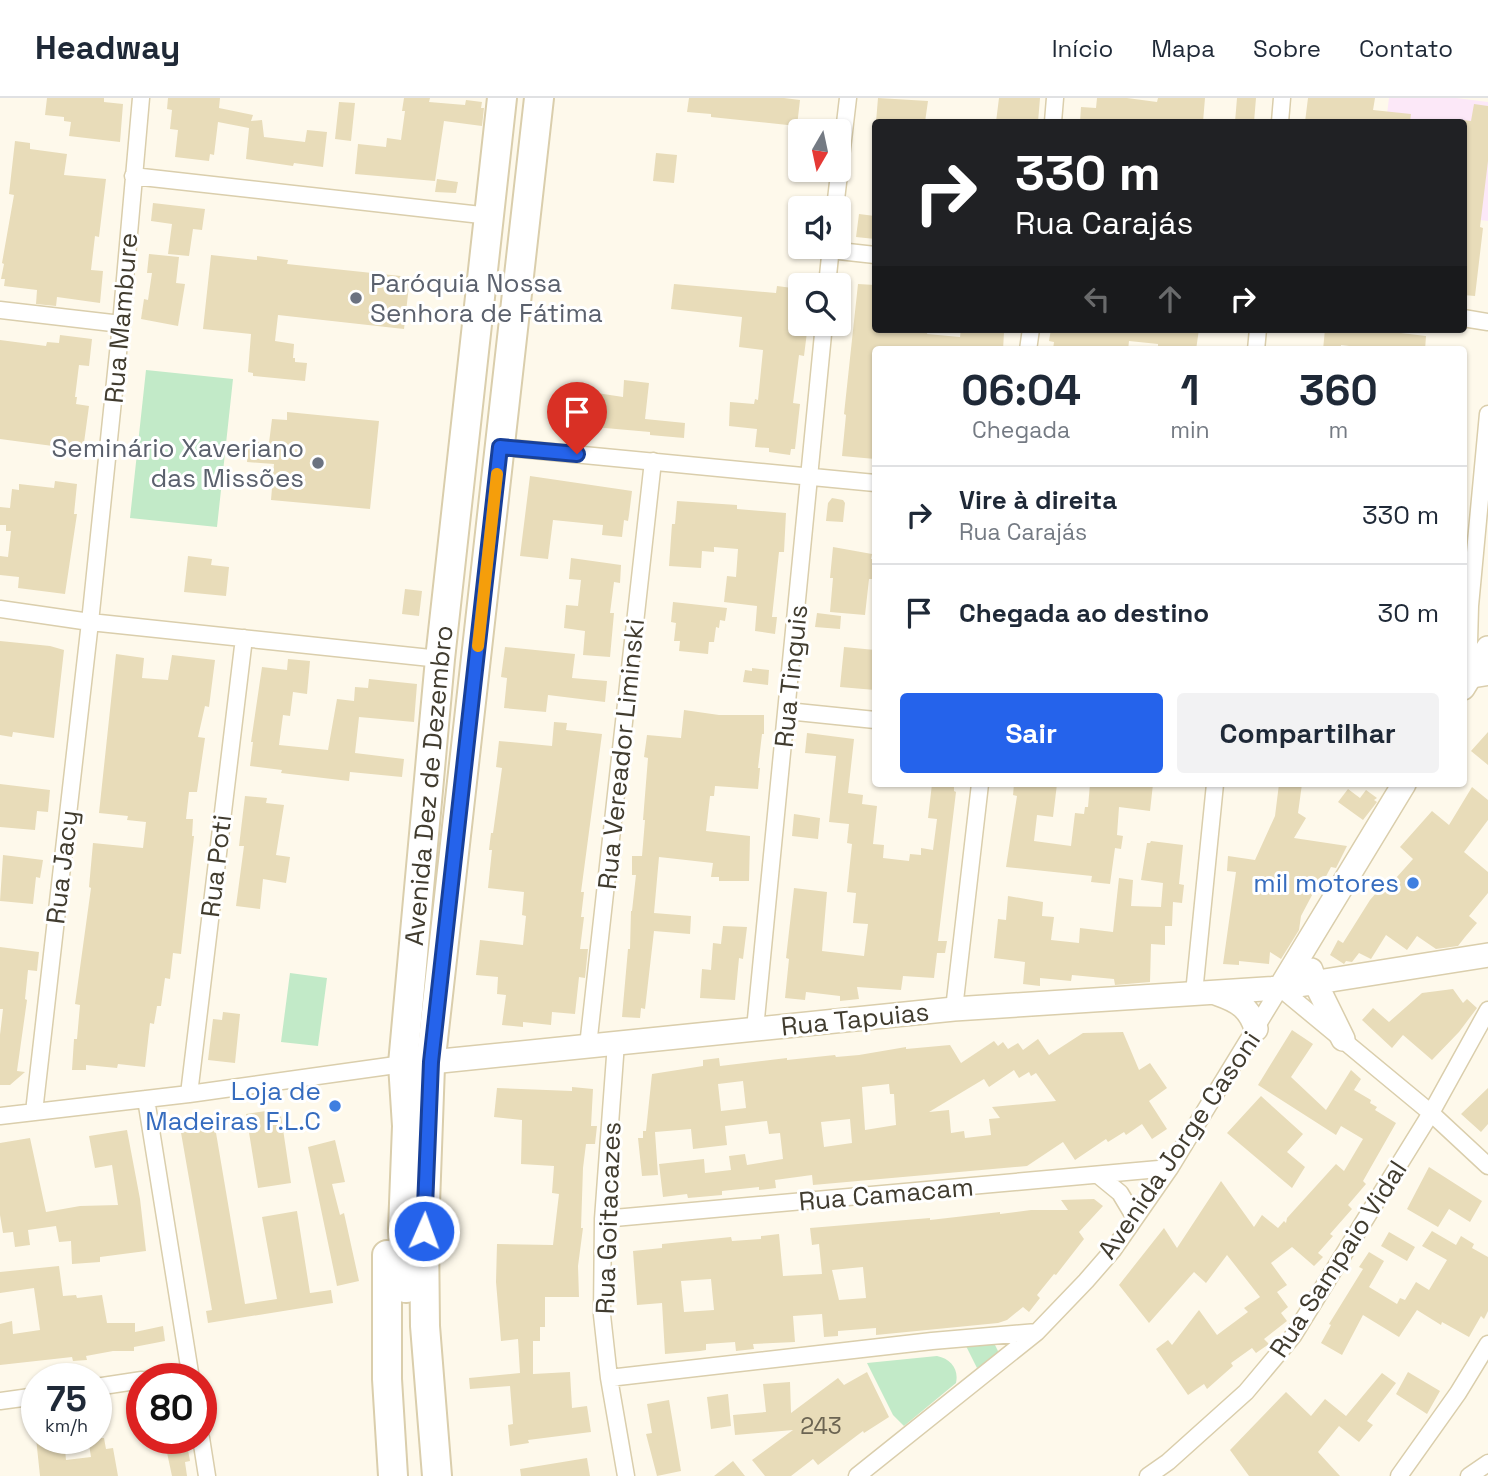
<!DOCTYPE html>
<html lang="pt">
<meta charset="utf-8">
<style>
:root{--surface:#fff;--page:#f2f2f3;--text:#1f2937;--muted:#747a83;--line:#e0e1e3;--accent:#2563eb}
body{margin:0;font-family:"Space Grotesk",sans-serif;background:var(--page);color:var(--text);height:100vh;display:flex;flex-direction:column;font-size:26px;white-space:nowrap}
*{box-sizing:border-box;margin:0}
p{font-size:23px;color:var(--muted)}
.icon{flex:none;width:38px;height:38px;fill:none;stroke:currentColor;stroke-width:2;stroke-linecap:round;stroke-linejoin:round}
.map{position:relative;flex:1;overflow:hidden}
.drawer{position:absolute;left:872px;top:248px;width:595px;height:441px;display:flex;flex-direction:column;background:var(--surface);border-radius:7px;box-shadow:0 2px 5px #0004}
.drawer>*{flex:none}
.top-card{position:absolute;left:872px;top:21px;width:595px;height:214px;border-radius:7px;box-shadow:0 2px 5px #0004;background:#202124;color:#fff;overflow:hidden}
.needle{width:46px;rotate:189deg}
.buttons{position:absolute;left:788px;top:21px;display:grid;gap:14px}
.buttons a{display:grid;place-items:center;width:63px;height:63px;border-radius:7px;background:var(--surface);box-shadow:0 2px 5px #0004;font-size:35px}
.speed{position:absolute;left:21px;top:1265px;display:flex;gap:14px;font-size:35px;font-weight:700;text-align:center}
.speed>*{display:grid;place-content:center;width:91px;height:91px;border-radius:50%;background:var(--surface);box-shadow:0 2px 5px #0004;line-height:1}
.speed small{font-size:18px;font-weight:400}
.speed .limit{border:10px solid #d22;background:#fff;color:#111}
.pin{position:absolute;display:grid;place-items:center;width:60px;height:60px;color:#fff;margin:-72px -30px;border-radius:50% 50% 50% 0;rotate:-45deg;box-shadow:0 0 7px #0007}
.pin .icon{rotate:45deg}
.me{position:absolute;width:77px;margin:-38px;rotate:2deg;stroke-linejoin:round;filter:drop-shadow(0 0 5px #0008)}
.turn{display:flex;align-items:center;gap:24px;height:147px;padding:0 28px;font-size:32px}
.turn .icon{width:91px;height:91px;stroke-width:2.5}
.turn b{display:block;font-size:49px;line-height:60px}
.lanes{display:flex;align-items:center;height:66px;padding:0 28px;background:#0003;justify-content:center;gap:35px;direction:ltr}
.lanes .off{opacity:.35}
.eta{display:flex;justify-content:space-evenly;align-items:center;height:119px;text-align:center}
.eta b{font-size:42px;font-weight:800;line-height:49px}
.primary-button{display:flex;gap:14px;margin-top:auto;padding:14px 28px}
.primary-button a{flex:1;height:80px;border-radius:7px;background:var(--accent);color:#fff;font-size:28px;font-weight:800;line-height:80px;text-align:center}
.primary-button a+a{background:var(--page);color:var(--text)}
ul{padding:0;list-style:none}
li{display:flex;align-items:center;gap:21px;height:98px;padding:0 28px;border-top:2px solid var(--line)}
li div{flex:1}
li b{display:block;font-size:26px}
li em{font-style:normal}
header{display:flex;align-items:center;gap:42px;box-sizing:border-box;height:98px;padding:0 35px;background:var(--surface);border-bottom:2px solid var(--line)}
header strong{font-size:33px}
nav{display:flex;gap:38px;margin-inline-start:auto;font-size:24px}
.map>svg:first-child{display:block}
</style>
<header>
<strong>Headway</strong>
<nav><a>Início</a><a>Mapa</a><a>Sobre</a><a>Contato</a></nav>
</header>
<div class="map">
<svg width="1488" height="1378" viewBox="0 0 1488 1378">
<rect width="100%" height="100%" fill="#fef9eb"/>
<path fill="#fce8f8" d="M1389,0h67l32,4v119l-25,-3v-96h-77z"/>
<path fill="#c2eac8" d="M146,272l87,9 -16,148 -87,-9z
M290,875l37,5 -9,68 -37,-4z
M994,1245l4,8 -1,4 -20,13 -11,-22z
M937,1258c14,3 22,13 19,27l-52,43 -11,-11 -26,-52z"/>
<path fill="#e8dcb9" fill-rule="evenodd" d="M47,0h57v4l19,2 -3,38 -51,-6 2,-14 -7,-1v-4l-19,-2z
M168,0h52l-1,10 34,7 -2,6 11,-1 2,17 41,5 2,-12 20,2 -4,35 -29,-4 -1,3 -47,-7 3,-31 -31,-6 -4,33 -4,-1 -1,7 -34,-4 3,-27 -8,-1 2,-19 -5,-1z
M404,0h26l-1,4 36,3 1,-5 16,2 -1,6h3l-2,18 -38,-5 -9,60 -80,-7 3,-30 28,3 1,-9 14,2 4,-29h-3z
M689,0h95l16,2 -3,26 -86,-9v-3l-24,-2z
M878,0l50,3 -3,21h-49z
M999,0h41l-2,24h-42z
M1097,0h30l30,4 1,-4h47l-2,24 -49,-3 -1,3h-73l1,-15 15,1z
M1237,0h19l-2,24h-19z
M1308,0h67l-2,12 38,4 -1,8h-105z
M339,4l16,1 -4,38 -16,-2z
M1474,6l14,2v55l-8,66 3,1 -8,68 -12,-1v-175l8,1z
M15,43l15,2v6l37,5 -3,21 42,4 -7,58 -4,-1 -4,34 12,1 -3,32 -43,-6 -1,9 -20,-2 1,-14 -33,-4 1,-7h-4l3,-15 -2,-1 12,-68 -5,-1z
M656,55l21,2 -3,28 -21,-2z
M437,81l21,3 -2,11 -21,-1z
M153,105l52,6 -3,21 -9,-1 -4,27 -21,-2 4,-30 -21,-3z
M859,116l16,2v23l-19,-2z
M149,156l30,3 -3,26 9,1 -7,42 -37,-7 3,-20 4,1 4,-27h-5z
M211,157l46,5v-4l31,4 -1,4 123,13 -6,52 -126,-14 -3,26 19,3 -1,14h2v4l12,1 -2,18 -52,-5v-3l-5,-1 3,-38 -48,-5z
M674,186l102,9 1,-7 23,3v35h4v7l3,1 -3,24 -5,-1 -6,48 7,1 -5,45h-4l-1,6 -21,-3v-4l-14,-1 2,-18 -28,-3 1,-24 24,2 1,-5 3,1 5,-50 -24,-3 3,-30 -71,-8z
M858,186l17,1v44h53l-1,5 33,3 1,-8 43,3 -1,18h-128v109l-33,-3 4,-41 -2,-1z
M1051,231h148l-3,21h-38v-6l-29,-3 -1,9 -75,-1 1,-7 -5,-1z
M1325,231h60l-1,2 42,5 -1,14h-59v-2l-25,-3v5h-18z
M60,237l32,4 -3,27 -10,-1 -4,32h2l-1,7 13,2 -6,44 -83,-11v-99l46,6 1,-4 12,1z
M624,282l25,3 -4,36 40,4 -1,15 -34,-3v-3l-90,-8 2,-15 7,1 2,-21 52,8z
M287,314l92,9 -9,88 -99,-9 3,-36 -27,-2 2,-21 20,2 3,-24 15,1z
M530,378l102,15 -3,24 -1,6 -4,-1 -2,17 -20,-2 1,-10 -50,-5 -5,39 -28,-3z
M55,383l22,3 -3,30h3l-12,80 -47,-6 1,-11 -19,-2v-19l8,1 3,-26h-5v-6h-6v-18l10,1 2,-19 7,1v-6l35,4z
M832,400l11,2 2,3 -2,19 -17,-1 2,-18z
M677,403l60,4v4l49,4 -2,39h-5l-7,65h5l-2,17 -20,-3 2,-25 -33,-4 3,-26 9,1 2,-28 -24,-2v5l-12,-1 -1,17 -32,-2 3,-42h3z
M833,449l39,7 -1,5h4l-1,20h-5l-4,36 -35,-3 3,-34h-3z
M188,458l24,3 -1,6 18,2 -3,29 -42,-4z
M571,460l50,7 -1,18 -6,-1 -4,31h4l-4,44 -27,-2 2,-24 -21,-3 2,-23 12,1 3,-26 -12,-1z
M405,491l17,2 -3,25 -17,-2z
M673,504l54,6 -2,13 -5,-1 -1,8 -3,-1 -2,15h-5l-1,12 -29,-3 1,-10h-6l2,-18 -5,-1z
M817,515l24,3 -1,13 -25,-2z
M0,543l50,5 14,4 -10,88 -41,-6 -1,5 -12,-2z
M505,549l70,7 -3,24 35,3 -2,21 -57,-7 -2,17 -42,-4 3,-30 -6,-1z
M844,549l31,3v40l-35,-3z
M116,556l28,4 -2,20 26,2 4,-25 43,5 -6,47 -4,-1 -7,31 7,1 -8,54h-8l-3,27h7l-1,17h2l-13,118 -8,-1 -3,26 -5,-1 -4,28h-4l-3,18 -4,-1 -5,44 -27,-3 -1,4 -31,-3v5h-14l2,-31h3l3,-34 -5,-1 16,-116 -2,-1 4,-44 50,5 3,-26 -19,-2 1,-4 -29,-3z
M288,561l22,2 -3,33 -14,-2 -3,24 -7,-1 -4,30 49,5 9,-51 17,2 1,-14 13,1 1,-9 48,5 -3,38 -55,-5 -4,36 49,6 -2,18 -52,-5 -1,9 -68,-8 1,-3 -32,-4 3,-24h-2l11,-75 25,3z
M752,570l17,2 -1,15 -25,-3 2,-12 7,1z
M684,612l35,5h45v19h-2l-4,34h2l-2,21 -43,-3 -1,10h-4l-4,35 44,5 -1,45h-30v-4h-8l2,-14 -54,-6 -5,56 37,3 -1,18 -36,-3 -9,78 -4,-1 -1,10 -18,-1 6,-68h2l1,-38h1l4,-36h-4v-19h10l3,-36h-2l5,-62 -4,-1 3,-22 34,3z
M554,624l13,1 -1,7 36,4 -21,158h3l-3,25h3l-4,32h8l-3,29 -6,-1 -4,37 -23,-2 -1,13 -28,-3v5l-21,-2 4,-30 -9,-1 1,-17 -22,-2 4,-35 43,5 3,-29 -4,-1 2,-23 -36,-4 4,-38h-3l2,-17h2l9,-65 -6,-1 3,-26 53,5z
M1488,634v33l-17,-14z
M807,635l47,6 -6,54 15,2 -1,9 15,2 -4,38 11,1 -1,13 26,3 1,-7 11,1v-7l12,2 4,-31 -9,-1 4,-34h22v7l2,1 -18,149h9l-2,12h-8l-3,25 -31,-2 -2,14 -44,-3 2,12 -19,2v-5l-34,-4 -1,8 -20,-2 4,-39 -3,-1 8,-70 33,4 -5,59 42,5 4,-32 -15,-1 3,-30 -9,-1 5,-48 -5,-1 2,-19 -20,-2 7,-66 -31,-3z
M0,686l50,6 -2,22 -11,-1 -2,19 -35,-3z
M1014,686h43l-4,33 -16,-2 -3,26 37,5 4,-33 9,1 1,-7h3l2,-23h63l-3,27 -31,-4 -2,28 6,1 -2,13 -6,-1 -5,36 -19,-2 1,-6 -86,-9 11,-71 -4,-1z
M1279,686h23l-4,29 8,5 -12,20 53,8 -11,22 -5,-1 -7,13h-4l-19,36 -2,14 -18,29 -11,-7 -1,12 -30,-3v4l-16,-1 13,-92 -9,-1 1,-15 27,4 20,-44z
M1472,689l16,13v20l-24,32 24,20v21l-19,23 8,7 -12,14 -7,9 -22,3 -19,-13 -10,14 -21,-15 -15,24 -12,-6 -7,9 -6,-1 -2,3 -14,-9 8,-15 5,3 27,-43 13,-15 4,3 26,-29 -13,-12 32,-36 17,14z
M1348,691l12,9 6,-8 11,8 -3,2 3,2 -14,18 -25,-18z
M245,698l22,2 -1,5 18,2 -8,50 14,2 -4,26 -23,-4 -3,30 -24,-3 8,-60h-5z
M794,716l26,4 -2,21 -26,-3z
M1151,743l32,4 -4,39 5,1 -2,18 -9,-1 -1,24h-7v19l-14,-1 -1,38 -35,3 -1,-6 -42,-4 -1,6 -31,-3v8l-17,-2 2,-22 -31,-4 4,-39 8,1 2,-24 35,6 -1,14 12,1 -3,23 28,3 1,-15 33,4 6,-54 14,2 -2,26 30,1 2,-24 -22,-3 6,-37h3z
M3,757l40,5 -3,18 -4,-1 -3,27 -33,-3z
M723,828l24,1 -4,32 -4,-1 -4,42 -35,-2 2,-29 9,1 2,-27 8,1z
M0,849l39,5 -2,19 -9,-1 -3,29 2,1 -10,71 8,1 -15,13h-10v-50l3,-26h-3z
M1453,891l10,14 4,-4 10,9 -18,24 -27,28 -29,-25 -11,13 -30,-28 11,-12 16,14 33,-29z
M223,914l17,2 -5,49 -27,-3 5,-41 9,1z
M1292,932l21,14 -22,33 35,33 25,-40 10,9 -7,11 17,10 -1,3 7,4 -2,3 21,13 -33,58 3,3 -18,21 4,4 -22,25 3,2 -15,17 5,4 -9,9 -22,-19 -21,16 16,22 -10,7 11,15 -7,6 6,8 -23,18 5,5 -13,9 -4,-5 -21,15 2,3 -26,23 -3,-5 -16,11 -32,-46 12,-9 4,5 27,-35 18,25 31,-23 -4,-4 16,-11 -33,-42 -21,28 -12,-11 -45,51 -30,-38 45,-57 13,20 44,-67 33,46 8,-12 16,13 6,-7 2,2 1,-5 49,-54 8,7 19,-32 -22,-13 -5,9 -78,-50z
M1123,934l16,38 11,-7 17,25 -18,13 18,28 -15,10 -10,-15 -16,11 -2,-3 -16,10 -2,-3 -31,21 -12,-18 -36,24 -214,19 -1,-10 -37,5 1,8 -17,2v-3l-37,4v4l-34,3 -1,-4 -24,3 -4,-33 45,-5 1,14 26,-3 -2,-14 16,-2 2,11 36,-6 -3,-26 -11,1 -2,-13 -42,5 2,19 -34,4 -2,-20 -36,3 3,43 -16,1 -4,-38h5v-7h3l6,-57 51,-8v-6l16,-2 1,8 67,-8v2l48,-5 1,2 23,-2 47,-8v2l44,-4 11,18 33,-22 4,5 5,-4 5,7 10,-6 5,7 15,-11 11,16 34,-22zM1014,972l5,8 10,-6 2,4 5,-3 20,28 -64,6 8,11 -11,1 2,16 -26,3 -1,-7 -13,2 -2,-23 -20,2 55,-33 5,8zM743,983l3,27 -25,3 -3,-27zM889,986l1,10h4l2,31 -31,5 -3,-43zM850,1021l2,24 -28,4 -3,-25z
M572,989l21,2 -2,37h6l-2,18h-9l-3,24 -2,60h2l-5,38 1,31h-34v30h-5v14h-7v33l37,-2 2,36 15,-2 4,26 -63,8 1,3 -19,3 -2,-21 5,-1 -3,-38 -40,3 -1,-11 51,-5 -2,-34 -17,2 -5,-59 1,-38 56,1 6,-51 -7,-1 2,-27 -33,-2 1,-44 -28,-3 3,-29 75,3z
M1488,990v36l-7,8 -20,-18z
M1261,998l42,38 -16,18 18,15 -13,21 -65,-55z
M280,1011l11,74 -33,5 -12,-74z
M214,1023l31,183 32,-5 -15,-82 35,-6 13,82 21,-3 2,13 -125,20 -2,-12 6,-1 -32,-183z
M127,1032l13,69 6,52 -46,6v5l-28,2 -1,-23 -12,1 -3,-16 -28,4 2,15 -15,2 -2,-15 -10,1 -3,-18v-72l30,-5 16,74 34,-6 38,-1 -6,-40 -17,3 -6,-32z
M335,1042l10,42 -13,2 8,31 4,-2 15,68 -22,5 -29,-139z
M1429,1069l53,34 -12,21 -21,-13 -11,18 -31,-18z
M1094,1101l9,7 -24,26 5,7 -28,36 -2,-1 -17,21 3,3 -11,14 -6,-5 -16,13 -9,3 -122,12v-7l-38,3v5l-14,1 -2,-23 -29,2 2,26 -42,2 1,5 -18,2 -1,-9 -29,2v6l-6,1 -35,3 -3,-51 -25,2 -4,-54 29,-3v-4l69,-7 1,4 29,-2v-3l18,-2 4,42 39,-2 -3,-30 -7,1 -2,-17 120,-10v2l70,-8v2l31,-4h37l-7,-10zM863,1169l3,31 -27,2 -7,-30zM711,1181l3,31 -30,2 -3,-31z
M1432,1133l24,14 5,-9 13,8 -2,4 16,9v54l-4,8 -3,-3 -12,21 -27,-15 -1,3 -24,-15 -18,27 -36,-22 -21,40 -21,-12 10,-18 -2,-1 34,-55 -4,-2 10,-15 15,9 -15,26 28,17 3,-6 5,2 11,-18 13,8 18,-30 -25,-14z
M1389,1134l26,15 -8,14 -26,-15z
M59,1168l4,30 13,-1 1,3 25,-3 5,28h28v9l28,-6 2,15 -31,6v4h-21l-27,5 1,4 -14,1 -1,-4 -72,8v-41l12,-3 1,13 27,-4 -6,-42 -34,5v-21z
M867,1274l22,45 -25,16 -1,-2 -45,34 -5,-6 -22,17h-26l-13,-16 41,-30 -58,5 -2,-20 33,-3 -3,-28 27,-2 1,31 47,-35 6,7z
M1408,1274l32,19 -13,23 -31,-20z
M1382,1275l14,10 -29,38 6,4 -14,17 -20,-16 -21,26 22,24h-91l-19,-26 56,-58 25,24 14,-17 21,17z
M728,1296l3,32 -20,3 -4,-32z
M669,1302l12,71 -24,5 -11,-42 6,-1 -5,-29z
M36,1340h28l2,22 25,-3 -3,-19h16l2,11 7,-1 5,28h-78z
M187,1346l3,17 -5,1 2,14h-15l-6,-28z
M587,1360l3,18h-69l-1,-7z
M733,1363l12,15h-31z"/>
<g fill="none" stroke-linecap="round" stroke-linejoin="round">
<g stroke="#daceac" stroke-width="19">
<path id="street" d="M1053,24l2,-24
M1280,24l2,-24
M133,78l357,40
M835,110l13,-110
M830,152l45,5
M827,187l4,-38
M0,212l121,14
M1463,220l25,4
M1028,252l3,-21
M1256,252l2,-21
M1488,316l-18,192 -2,74 20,-3
M500,349l375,36
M0,511l90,13 350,37
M787,613l88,9
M1194,895l21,-209
M954,911l26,-225
M755,931l69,-705
M616,945l-13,176 -1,96 7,63 17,98
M588,948l65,-585
M189,996l55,-456
M146,1001l45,280
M34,1014l56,-490 31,-298 20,-226
M0,1018l189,-22 214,-30
M1098,1077l22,18 15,25
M603,1121l567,-51
M609,1280l323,-37 105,-9
M149,1281l41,-6
M96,1289l46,-7
M0,1303l37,-5
M201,1340l6,38
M857,1378l180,-144 49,-51 27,-31 57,-82 110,-180 151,125 57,53
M1148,1378l20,-14 78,-70 47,-56 138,-223 57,-103
M1399,1378l59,-83 30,-49
M1469,1378l19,-13"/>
</g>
<g stroke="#daceac" stroke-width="26">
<path id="secondary" d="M1463,590l25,-40
M1311,872l4,12 28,57
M1280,890l124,-204
M1218,896c20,7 32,14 38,35
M431,964l523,-53 326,-21 208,-33"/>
</g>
<g stroke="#daceac" stroke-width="32">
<g id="highway">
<path d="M387,1157v124l6,97"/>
<path id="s1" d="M406,1190l-3,-59 4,-103 -4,-62 37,-405 62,-561"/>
<path d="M437,1378l-12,-150 -1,-95 6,-165 109,-968"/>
</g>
</g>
<use href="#street" stroke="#fff" stroke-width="16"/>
<use href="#secondary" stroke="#fff" stroke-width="23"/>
<use href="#highway" stroke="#fff" stroke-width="28"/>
</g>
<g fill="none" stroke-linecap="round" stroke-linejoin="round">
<g stroke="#184099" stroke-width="18">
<path id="route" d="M424,1133l7,-169 69,-615 77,7"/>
</g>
<use href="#route" stroke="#2563eb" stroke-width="12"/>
<path stroke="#f59e0b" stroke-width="12" d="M478,548l19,-172"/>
</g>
<g fill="#6b7280" stroke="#fff" stroke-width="2.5">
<circle cx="356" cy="200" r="7"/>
<circle cx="318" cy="365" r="7"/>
</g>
<g fill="#3f7fe0" stroke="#fff" stroke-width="2.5">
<circle cx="1413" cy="785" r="7"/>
<circle cx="335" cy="1008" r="7"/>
</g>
<g text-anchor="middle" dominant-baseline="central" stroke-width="6" stroke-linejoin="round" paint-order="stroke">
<g font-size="23" fill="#6b6452">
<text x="821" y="1328">243</text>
</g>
<g font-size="26" fill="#5b616d" stroke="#fff" text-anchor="start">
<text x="370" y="185">Paróquia Nossa<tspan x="370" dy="30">Senhora de Fátima</tspan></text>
<text x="304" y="350" text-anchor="end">Seminário Xaveriano<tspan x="304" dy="30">das Missões</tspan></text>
</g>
<g font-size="26" fill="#413c2f" stroke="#fff">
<text transform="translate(121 220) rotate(-85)">Rua Mambure</text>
<text transform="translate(791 578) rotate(-84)">Rua Tinguis</text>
<text transform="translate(621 656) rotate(-84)">Rua Vereador Liminski</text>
<text stroke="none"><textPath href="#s1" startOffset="504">Avenida Dez de Dezembro</textPath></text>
<text transform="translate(216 768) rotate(-83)">Rua Poti</text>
<text transform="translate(62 769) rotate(-83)">Rua Jacy</text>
<text transform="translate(855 921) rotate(-6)">Rua Tapuias</text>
<text transform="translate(1179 1047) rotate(-56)">Avenida Jorge Casoni</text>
<text transform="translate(886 1096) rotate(-5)">Rua Camacam</text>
<text transform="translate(608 1120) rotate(-88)">Rua Goitacazes</text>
<text transform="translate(1338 1161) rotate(-57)">Rua Sampaio Vidal</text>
</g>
<g font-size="26" fill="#366cbe" stroke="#fff" text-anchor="end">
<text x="1399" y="785">mil motores</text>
<text x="321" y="993">Loja de<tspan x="321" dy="30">Madeiras F.L.C</tspan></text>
</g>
</g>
</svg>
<div class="buttons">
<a><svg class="needle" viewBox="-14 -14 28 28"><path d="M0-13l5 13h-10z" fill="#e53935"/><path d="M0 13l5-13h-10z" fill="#747a83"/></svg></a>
<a><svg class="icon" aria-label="sound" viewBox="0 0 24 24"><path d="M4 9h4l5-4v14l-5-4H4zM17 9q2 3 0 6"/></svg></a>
<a><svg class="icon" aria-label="search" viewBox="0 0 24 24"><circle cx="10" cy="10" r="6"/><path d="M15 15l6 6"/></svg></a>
</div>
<div class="speed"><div>75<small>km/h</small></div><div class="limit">80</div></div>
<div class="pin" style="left:577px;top:356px;background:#d93025"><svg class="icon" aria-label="arrive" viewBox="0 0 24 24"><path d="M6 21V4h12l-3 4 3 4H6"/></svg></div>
<svg class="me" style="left:424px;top:1133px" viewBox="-20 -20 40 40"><circle r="17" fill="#2563eb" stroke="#fff" stroke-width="3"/><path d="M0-11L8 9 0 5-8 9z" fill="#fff"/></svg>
<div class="top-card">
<div class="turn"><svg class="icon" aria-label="right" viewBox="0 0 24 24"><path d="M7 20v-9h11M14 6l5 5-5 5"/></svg><div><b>330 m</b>Rua Carajás</div></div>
<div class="lanes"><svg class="icon off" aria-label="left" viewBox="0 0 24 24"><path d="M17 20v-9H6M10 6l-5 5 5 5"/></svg><svg class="icon off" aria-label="ahead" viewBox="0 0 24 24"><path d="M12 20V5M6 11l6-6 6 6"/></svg><svg class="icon" aria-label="right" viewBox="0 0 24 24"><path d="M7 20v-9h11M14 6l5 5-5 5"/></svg></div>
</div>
<section class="drawer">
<div class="eta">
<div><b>06:04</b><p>Chegada</p></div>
<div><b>1</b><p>min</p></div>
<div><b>360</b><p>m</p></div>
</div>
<ul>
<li><svg class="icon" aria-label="right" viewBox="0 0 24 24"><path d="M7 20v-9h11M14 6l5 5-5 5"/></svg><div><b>Vire à direita</b><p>Rua Carajás</p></div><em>330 m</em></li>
<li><svg class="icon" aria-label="arrive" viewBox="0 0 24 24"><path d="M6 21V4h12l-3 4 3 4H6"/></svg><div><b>Chegada ao destino</b></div><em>30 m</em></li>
</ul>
<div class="primary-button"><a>Sair</a><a>Compartilhar</a></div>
</section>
</div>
